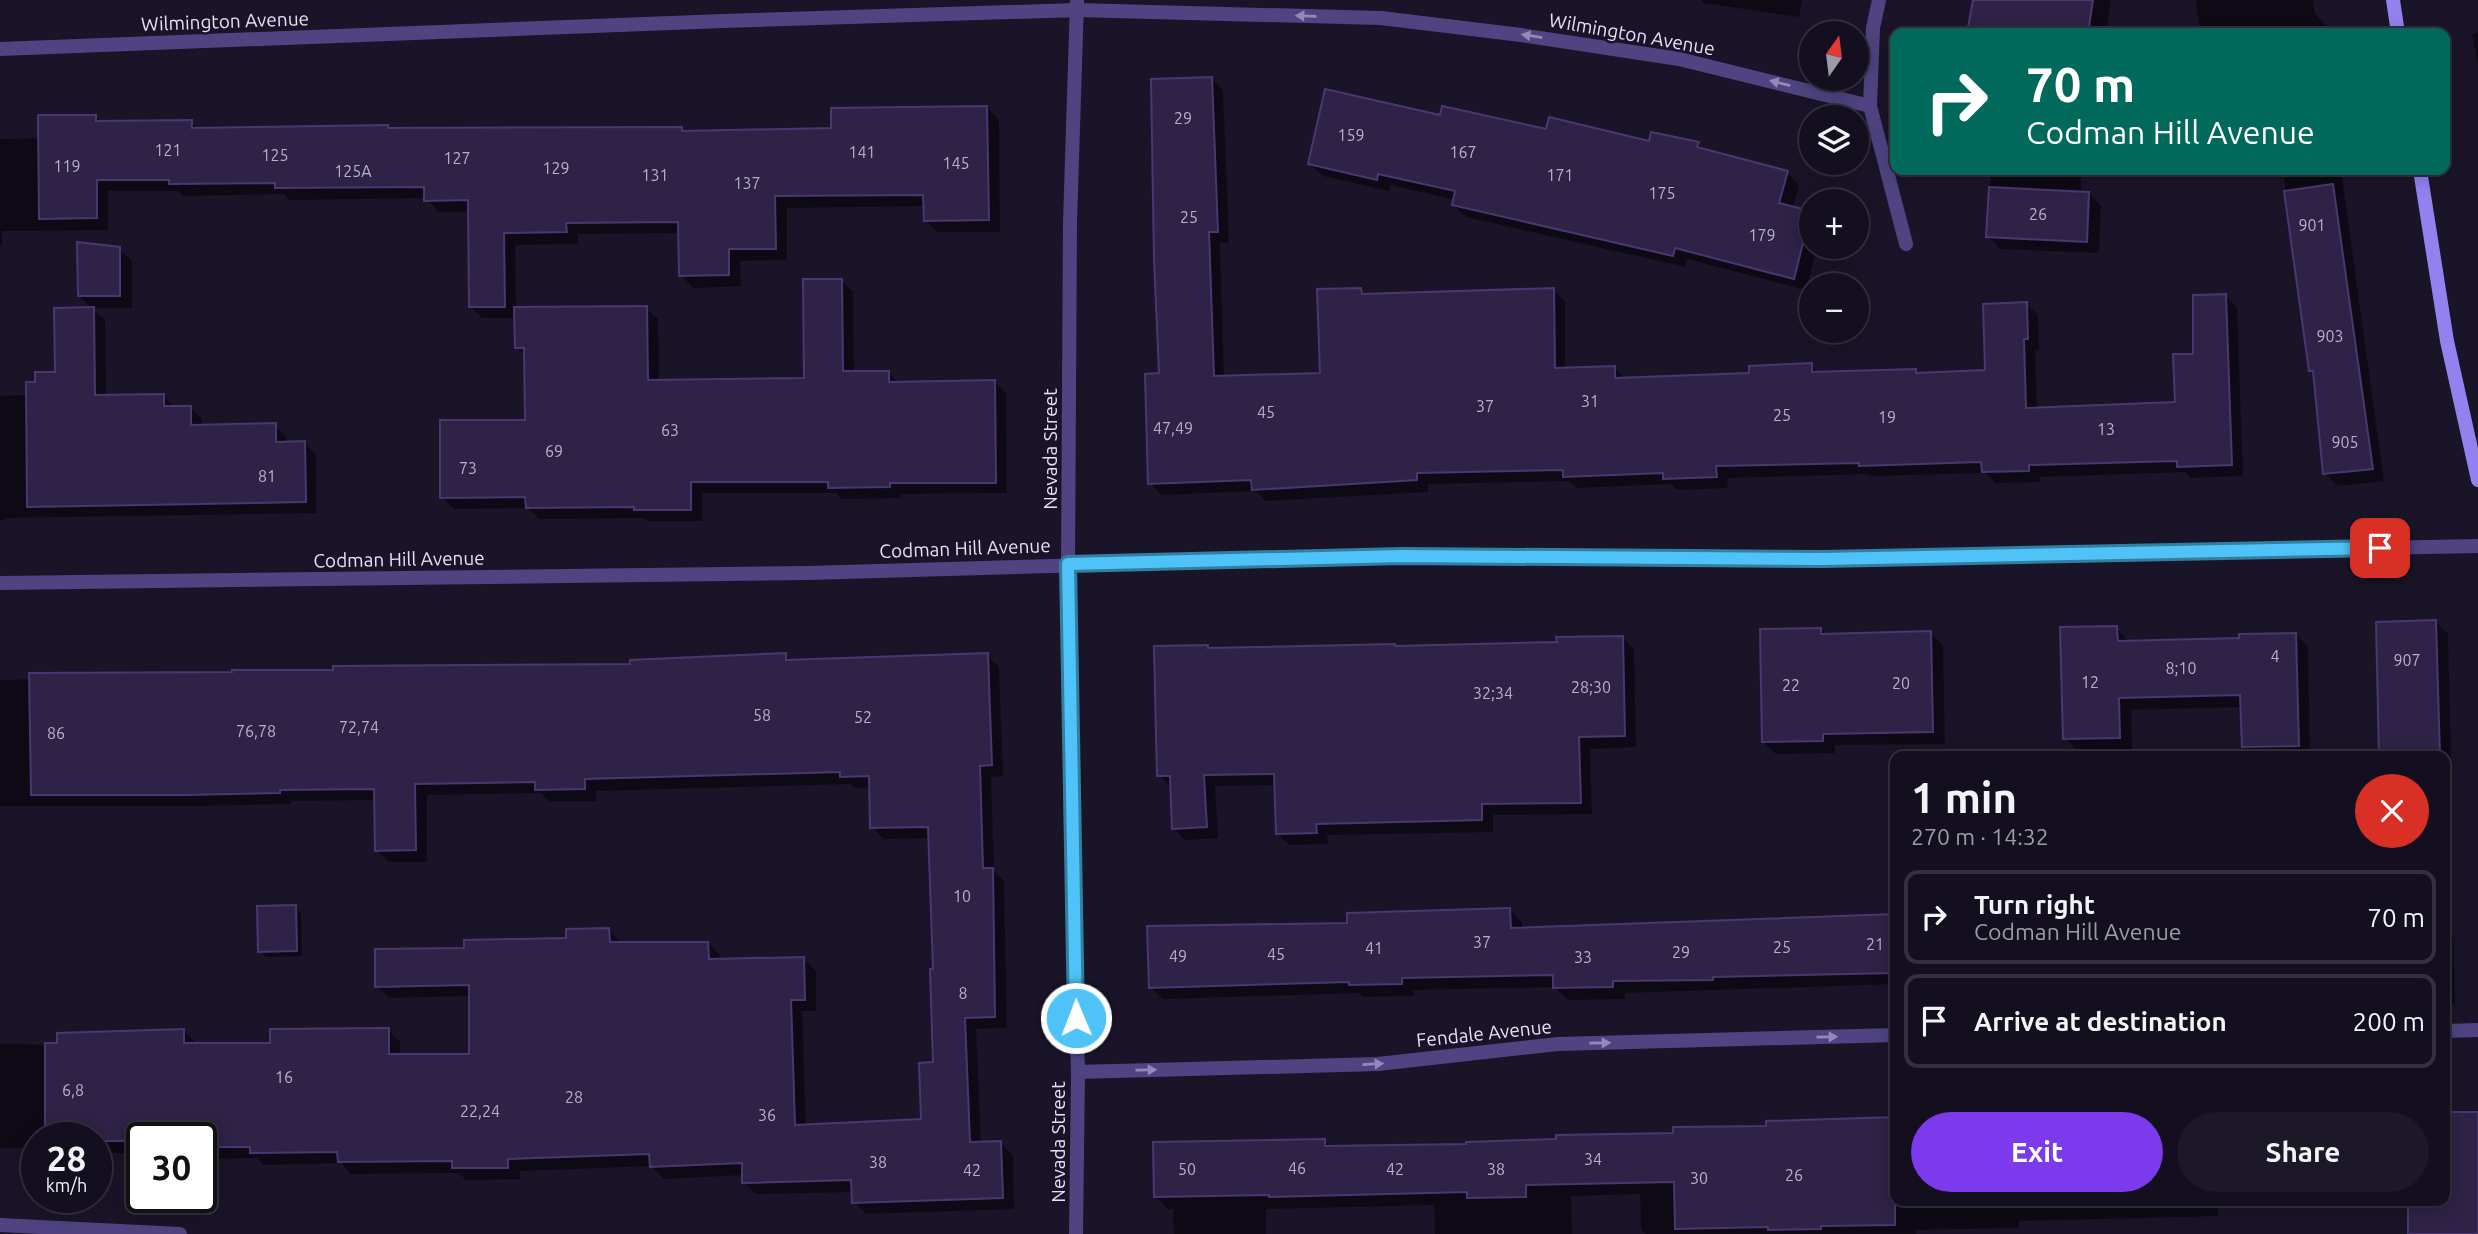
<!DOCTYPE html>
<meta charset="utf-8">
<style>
:root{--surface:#140f1e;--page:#1d1827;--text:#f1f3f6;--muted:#9d9ca4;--line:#332f3c;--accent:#7c3aed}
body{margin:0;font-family:Ubuntu,sans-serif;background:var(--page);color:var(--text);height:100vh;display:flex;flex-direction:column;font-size:26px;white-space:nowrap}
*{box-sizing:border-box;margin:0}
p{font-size:23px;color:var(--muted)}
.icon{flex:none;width:38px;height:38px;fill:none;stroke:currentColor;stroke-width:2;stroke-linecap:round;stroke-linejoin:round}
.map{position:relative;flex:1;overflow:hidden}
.panel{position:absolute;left:1890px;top:751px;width:560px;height:455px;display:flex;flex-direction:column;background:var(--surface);border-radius:14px;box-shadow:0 4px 18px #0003,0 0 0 2px var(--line)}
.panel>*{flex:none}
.hud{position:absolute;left:1890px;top:28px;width:560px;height:147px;border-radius:14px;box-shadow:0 4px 18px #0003,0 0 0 2px var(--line);background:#00695c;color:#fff;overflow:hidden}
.needle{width:46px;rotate:14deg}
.tools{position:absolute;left:1799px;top:21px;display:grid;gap:14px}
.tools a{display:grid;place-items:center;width:70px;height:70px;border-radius:50%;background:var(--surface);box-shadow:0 4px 18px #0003,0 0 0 2px var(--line);font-size:35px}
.speed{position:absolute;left:21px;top:1122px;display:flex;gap:14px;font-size:35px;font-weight:700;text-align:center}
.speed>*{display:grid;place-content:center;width:91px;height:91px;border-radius:50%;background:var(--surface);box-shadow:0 4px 18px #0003,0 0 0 2px var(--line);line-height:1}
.speed small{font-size:18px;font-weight:400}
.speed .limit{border:4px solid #111;border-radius:10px;background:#fff;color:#111}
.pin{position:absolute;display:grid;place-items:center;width:60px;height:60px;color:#fff;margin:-30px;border-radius:14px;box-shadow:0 4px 10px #0006}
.me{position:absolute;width:77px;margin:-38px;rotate:359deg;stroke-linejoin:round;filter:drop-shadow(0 0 5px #0008)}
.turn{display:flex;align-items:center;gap:24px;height:147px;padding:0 21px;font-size:32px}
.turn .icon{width:91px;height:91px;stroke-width:2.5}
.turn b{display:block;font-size:49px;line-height:60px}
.round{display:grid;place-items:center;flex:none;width:74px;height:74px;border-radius:37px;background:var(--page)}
.headline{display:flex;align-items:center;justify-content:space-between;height:119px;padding:0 21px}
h1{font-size:42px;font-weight:700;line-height:52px}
.cta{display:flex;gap:14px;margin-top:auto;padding:14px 21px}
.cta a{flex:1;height:80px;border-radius:42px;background:var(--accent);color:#fff;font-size:28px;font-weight:700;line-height:80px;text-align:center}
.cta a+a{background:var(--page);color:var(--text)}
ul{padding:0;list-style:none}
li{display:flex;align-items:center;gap:21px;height:94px;margin:0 14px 10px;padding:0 7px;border:4px solid var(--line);border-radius:14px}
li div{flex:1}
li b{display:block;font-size:26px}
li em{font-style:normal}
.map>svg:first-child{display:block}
</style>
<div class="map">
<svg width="2478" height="1234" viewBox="0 0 2478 1234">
<rect width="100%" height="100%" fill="#1a1428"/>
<path fill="#0007" d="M1701,0h101l-3,17 -95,-14z
M1975,0h136l-5,33h-137z
M2196,0h117l2,14 10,10 1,9h-126z
M2478,32v33l-6,-31z
M1211,78l12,12 6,153h-9l4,135 97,-3 40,-86 6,7 186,-6 12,11v69l49,-2 12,11 125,-4 60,-10 8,8 96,-2 4,3 68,-2 39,-68 12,11 1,35h-4l2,60 140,-6 18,-49 30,-60 12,12 6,169 -52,2 -6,-6 -145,5v5l-45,1 -9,-10 -114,3 -3,-2 -142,4 1,10 -51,2 -6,-6 -94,4 -7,-7 -142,3v8l-163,9 -9,-10 -94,4 -12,-12 11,-108z
M987,107l12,13 1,112h-62l-13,-12v-14l-138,2v52l-47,1 1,25 -48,2 -12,-13 -1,-42 -102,1v10l-63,1 1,64 130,-1 12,11 1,63 147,-2 35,-100 12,12 1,81h34l11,10 96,-1 11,11 1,100 -106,1v4l-59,1 -6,-6h-134v28h-55l-3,-3 -105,1 -11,-11 -74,1 -12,-12 84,-75v-66l-10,-9v-29h-34l-12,-12v-94h-32l-12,-14 -137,2 -5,-6 -101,2 -5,-5h-70v39l-106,1v14h-2v-106l40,-1 55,-22 6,6h90l7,7 190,-3 3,4 291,-1 3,3 148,-2z
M1441,117l209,26h48l7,8 82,21 12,13 -6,23 18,5v34h6l-11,43 -119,-31 -2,8 -219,-50 -13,-12 2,-5 -64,-15 -2,6 -66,-15 -13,-12z
M1991,170h90v23h8l12,13 -2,47 -99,-4 -12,-13z
M2283,170h58l43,311 -46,5 -13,-12 -10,-99 -5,-4z
M119,249l13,12v47h-40l13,12 1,77 57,-1 13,12h14l12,11v7l73,-1 11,12 1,6h18l11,12v58l-311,5v2h-5v-124l28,-1 9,-12 20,-10 36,-64 -14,-13z
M2436,622l12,12 4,165h-6l4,137 3,3 2,65h-10v-248h-64z
M2117,628l12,14 112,-3 55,-4 12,12 2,109h-57l-10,-10 -1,-39 -111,3 1,39 -55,1 -12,-12z
M1821,629l6,7 104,-3 12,13 2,98 -110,1v8l-59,1 -13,-12z
M1622,637l12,12 2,98 -46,2 2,65 -99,1v17l-166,3 1,9 -39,1 -11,-11 -2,-49 -61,1 3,52 -33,2 -11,-12 -3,-41 -12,-12 48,-128 3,2 348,-5z
M785,655l7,6 195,-6 12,12 4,109 -12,1 3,94 10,10 3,147 -31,1 5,115 19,-1 13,12 1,54 -148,5 -12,-12v-10l-98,2 -12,-12v-7l-80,4 -13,-13 -131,5v8l-54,1 -7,-7 -108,1 -10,-11 -77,2 -7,-7 -56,1v-21h-59v15h-46v-15h-59v10h-37v-104l59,1 125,-14 12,12 76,2 116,-15 12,12v14h71v-60l-82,2 -12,-12 89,-37 102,-9 41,-10 12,12 87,1 12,12v5l84,-1 12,12v40h-14l4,115 117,-5 11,-57 1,-94 -5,-132 -46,1 -12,-12 -1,-40 -17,1 -4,-4 -254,7v10h-47l-8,-8 -114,2v67h-38l-13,-12v-50l-85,1v3l-93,2h-198v-126l632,-14z
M295,907l6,6 1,43 -36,1 -6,-6z
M1510,910l12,12v7l234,-9 139,-3v67l-270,9v6l-57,1 -14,-13 -141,3 1,6 -51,1 -4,-4 -196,6 -13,-12 199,-62z
M1895,1119v81h323v16l-199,5v7l-103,2v4h-270l-5,-5 -1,-35 -69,2 1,38h-137l-1,-29 -168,4v25h-92l-1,-25h-6l-11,-12 169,-56 6,6 136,-1 208,-11 178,-15z"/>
<path fill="#2e2246" stroke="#4a3770" stroke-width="2" d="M1973,0h120l-5,33h-121z
M1212,77l6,155h-9l5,144 106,-3 -3,-84 44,-1 1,6 192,-6 1,80 60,-2v12l134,-5v-7l63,-3v9l104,-3v4l69,-3 -2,-66 44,-2 1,37h-4l2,69 149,-6 -2,-48h20v-59l33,-1 6,171 -55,2v-6l-148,4v6l-47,1 -1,-10 -122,4v-3l-143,3 1,11 -54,2v-6l-100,4v-7l-146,3v7l-165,10 -1,-10 -103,4 -3,-110 14,-1 -5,-114 -3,-180z
M1325,89l115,26 2,-9 104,23 3,-12 100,24 2,-9 48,10 -2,5 91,24 -9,32 32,8 -17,68 -119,-31 -2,8 -221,-51 3,-14 -77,-17 -1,6 -69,-16z
M987,106l2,114 -65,1 -1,-26 -148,1 1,53h-47v26l-50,1 -1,-54 -112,1 1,9 -63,1 1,74h-36l-1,-107 -44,1v-14l-149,1v-5l-106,1v-4h-72v38l-58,1 -1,-104h58v6l96,-1v8l196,-3v3l294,-1v4l149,-3v-20z
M2333,184l40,285 -50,5 -10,-103h-4l-25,-180z
M1989,187l100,5 -2,50 -101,-5z
M77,242l43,5v49h-42z
M803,279h39l1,92h46v11l106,-2 1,103h-106v4l-62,1v-6h-137v28h-57v-3l-108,1 -1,-11 -85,1v-78h85l-1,-72h-9l-1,-41 133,-1 1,74 156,-2z
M94,307l1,88 69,-1v12h27v19l85,-2v19l29,-1 1,61 -279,5 -1,-125h9v-10h20l-1,-64z
M2436,620l4,136h-61l-3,-134z
M2117,626l1,15 121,-3v-4l57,-1 3,113 -57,1 -2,-52 -121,3 1,40 -57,1 -3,-112z
M1821,628v6l110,-3 2,101 -110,2v7l-61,1 -2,-113z
M1623,636l2,100 -46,1 2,66 -99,1v16l-166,4 1,9 -41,1 -2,-60 -70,1 3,52 -35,2 -2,-53h-13l-3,-130 54,-1v3l187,-4v2l162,-4 -1,-5z
M786,653v7l202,-7 4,112 -12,1 3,102h10l2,149 -30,1 5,124 31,-1 2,57 -151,5 -1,-23 -109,3v-20l-92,4 -1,-13 -141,5v9h-56v-7l-114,1 -1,-10 -87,1v-6h-49v-9h-59v10h-4v-7h-42v-3h-51v-95h12v-10l127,-4v14h86v-14l119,-1v26h80v-69l-94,2v-38l89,-1v-8l102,-2v-9l43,-1 1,14h98l1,17 95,-2 1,43h-14l4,125 126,-6 -2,-56 14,-1 -3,-93h3l-5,-142 -58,1 -1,-52 -29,1v-5l-255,7v10l-50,1v-8l-120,2 1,66 -41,1 -1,-62 -94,1v3l-95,2h-154l-2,-122 203,-1v-2h101v-4l297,-2v-4z
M296,905l1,46 -39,1 -1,-46z
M1510,908l1,20 384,-14v59l-182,4v3l-100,1v6l-60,1v-13l-151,3v6l-53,1v-3l-200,6 -2,-62 200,-3v-10z
M2445,1112h33v122h-70v-34h37z
M1895,1117v108l-74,1v3l-53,1v-3l-93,2 -1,-47 -148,3v12l-59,1v-6l-198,5v-2l-115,2 -1,-55 172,-3v7l141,-2v-2l90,-3v-4l117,-2v-6l93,-1v-5z"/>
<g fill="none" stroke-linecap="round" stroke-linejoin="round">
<path stroke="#4f4481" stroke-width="14" d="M1879,0l-6,28 -3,78 36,138
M0,49l723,-28 354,-11 304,8 140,17 158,24 191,47
M0,583l808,-10 593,-17 422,3 655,-13
M2445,1031l33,-1
M1078,1072l300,-8 180,-20 337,-9
M0,1225l180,9
M1076,1234l2,-162 -7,-241 -3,-267 2,-342 7,-221"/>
<path stroke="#9381f0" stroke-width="14" d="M2393,0l5,33
M2420,170l27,171 31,139"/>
</g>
<defs><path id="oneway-solid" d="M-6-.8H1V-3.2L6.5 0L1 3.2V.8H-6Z" transform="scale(1.75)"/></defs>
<g fill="#9389b8">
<use href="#oneway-solid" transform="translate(1306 16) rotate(-178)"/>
<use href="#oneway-solid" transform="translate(1532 36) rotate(-171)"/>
<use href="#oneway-solid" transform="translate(1780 83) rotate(-166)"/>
<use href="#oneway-solid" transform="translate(1827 1037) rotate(-1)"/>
<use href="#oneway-solid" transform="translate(1600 1043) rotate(-1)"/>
<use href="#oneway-solid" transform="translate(1373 1064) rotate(-3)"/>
<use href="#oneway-solid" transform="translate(1146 1070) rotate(-1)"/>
</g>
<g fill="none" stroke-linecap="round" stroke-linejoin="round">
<g stroke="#337fa1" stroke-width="18">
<path id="route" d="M1076,1018l-8,-454 334,-8 421,3 557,-11"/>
</g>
<use href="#route" stroke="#4fc3f7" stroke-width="12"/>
</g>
<g text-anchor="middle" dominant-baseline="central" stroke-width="5" stroke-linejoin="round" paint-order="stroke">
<g font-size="16" fill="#b8afce">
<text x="1183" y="118">29</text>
<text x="1351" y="135">159</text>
<text x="168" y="150">121</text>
<text x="862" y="152">141</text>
<text x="1463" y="152">167</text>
<text x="275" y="155">125</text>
<text x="457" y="158">127</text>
<text x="956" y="163">145</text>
<text x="67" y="166">119</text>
<text x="556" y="168">129</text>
<text x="353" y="171">125A</text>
<text x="655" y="175">131</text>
<text x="1560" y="175">171</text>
<text x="747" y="183">137</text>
<text x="1662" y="193">175</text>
<text x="2038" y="214">26</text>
<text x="1189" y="217">25</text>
<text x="2312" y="225">901</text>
<text x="1762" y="235">179</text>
<text x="2330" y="336">903</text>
<text x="1590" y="401">31</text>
<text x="1485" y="406">37</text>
<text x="1266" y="412">45</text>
<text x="1782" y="415">25</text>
<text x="1887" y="417">19</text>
<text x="1173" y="428">47,49</text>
<text x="2106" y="429">13</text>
<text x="670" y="430">63</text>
<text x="2345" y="442">905</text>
<text x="554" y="451">69</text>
<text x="468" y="468">73</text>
<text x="267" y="476">81</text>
<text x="2275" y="656">4</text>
<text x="2407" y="660">907</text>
<text x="2181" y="668">8;10</text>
<text x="2090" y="682">12</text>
<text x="1901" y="683">20</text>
<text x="1791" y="685">22</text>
<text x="1591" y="687">28;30</text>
<text x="1493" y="693">32;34</text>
<text x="762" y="715">58</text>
<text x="863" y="717">52</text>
<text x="359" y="727">72,74</text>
<text x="256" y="731">76,78</text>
<text x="56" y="733">86</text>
<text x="962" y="896">10</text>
<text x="1482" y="942">37</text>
<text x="1875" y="944">21</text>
<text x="1782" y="947">25</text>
<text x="1374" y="948">41</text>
<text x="1681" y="952">29</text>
<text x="1276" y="954">45</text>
<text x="1178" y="956">49</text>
<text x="1583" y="957">33</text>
<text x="963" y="993">8</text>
<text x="284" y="1077">16</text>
<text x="73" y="1090">6,8</text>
<text x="574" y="1097">28</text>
<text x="480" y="1111">22,24</text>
<text x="767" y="1115">36</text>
<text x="1593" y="1159">34</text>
<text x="878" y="1162">38</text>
<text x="1297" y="1168">46</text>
<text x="1187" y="1169">50</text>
<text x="1395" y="1169">42</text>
<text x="1496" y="1169">38</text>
<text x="972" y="1170">42</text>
<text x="1794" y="1175">26</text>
<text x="1699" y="1178">30</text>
</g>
<g font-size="19" fill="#e6defb" stroke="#1a1428">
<text transform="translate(225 21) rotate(-2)">Wilmington Avenue</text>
<text transform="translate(1632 34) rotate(10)">Wilmington Avenue</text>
<text transform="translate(1050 449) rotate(-90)">Nevada Street</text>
<text transform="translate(965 548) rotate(-2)">Codman Hill Avenue</text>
<text transform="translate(399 559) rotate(-1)">Codman Hill Avenue</text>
<text transform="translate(1484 1033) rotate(-6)">Fendale Avenue</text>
<text transform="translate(1058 1142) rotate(-90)">Nevada Street</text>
</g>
</g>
</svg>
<div class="tools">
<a><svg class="needle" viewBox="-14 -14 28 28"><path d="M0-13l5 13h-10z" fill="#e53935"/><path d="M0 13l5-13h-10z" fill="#9d9ca4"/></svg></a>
<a><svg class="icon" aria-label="layers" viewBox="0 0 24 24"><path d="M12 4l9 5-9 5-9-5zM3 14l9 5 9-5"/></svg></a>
<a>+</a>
<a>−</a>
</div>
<div class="speed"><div>28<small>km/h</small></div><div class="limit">30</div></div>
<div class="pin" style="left:2380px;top:548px;background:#d93025"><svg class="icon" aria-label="arrive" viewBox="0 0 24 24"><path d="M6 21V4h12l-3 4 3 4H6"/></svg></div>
<svg class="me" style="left:1076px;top:1018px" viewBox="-20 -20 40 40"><circle r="17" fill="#4fc3f7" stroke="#fff" stroke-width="3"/><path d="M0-11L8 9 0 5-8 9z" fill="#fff"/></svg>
<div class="hud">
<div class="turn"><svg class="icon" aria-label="right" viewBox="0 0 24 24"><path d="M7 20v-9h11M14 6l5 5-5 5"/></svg><div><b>70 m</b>Codman Hill Avenue</div></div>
</div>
<section class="panel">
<div class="headline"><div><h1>1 min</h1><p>270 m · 14:32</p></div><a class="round" style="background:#d93025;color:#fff"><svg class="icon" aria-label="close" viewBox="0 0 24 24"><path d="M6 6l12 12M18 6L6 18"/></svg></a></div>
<ul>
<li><svg class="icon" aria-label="right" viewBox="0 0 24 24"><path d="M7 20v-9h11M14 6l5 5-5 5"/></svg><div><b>Turn right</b><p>Codman Hill Avenue</p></div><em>70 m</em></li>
<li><svg class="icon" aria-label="arrive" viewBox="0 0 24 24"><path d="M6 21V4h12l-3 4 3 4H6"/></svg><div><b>Arrive at destination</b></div><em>200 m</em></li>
</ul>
<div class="cta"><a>Exit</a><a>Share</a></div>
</section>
</div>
